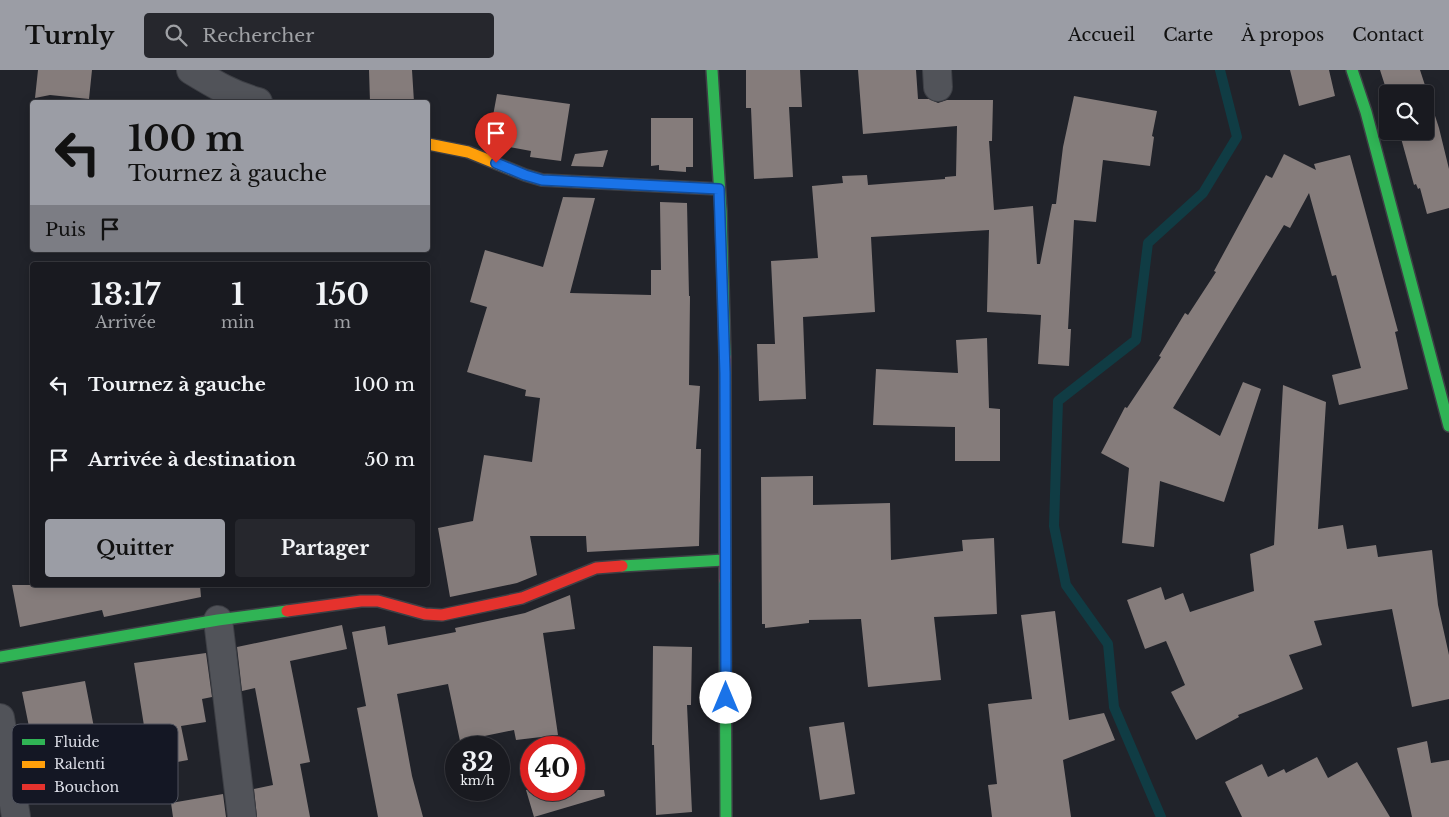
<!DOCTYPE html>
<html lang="fr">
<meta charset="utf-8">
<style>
:root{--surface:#191a20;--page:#26272d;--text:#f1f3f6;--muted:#9fa1a5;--line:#37383e;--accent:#9b9da5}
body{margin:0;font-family:"Libre Baskerville",serif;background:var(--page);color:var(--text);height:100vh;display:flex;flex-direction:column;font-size:19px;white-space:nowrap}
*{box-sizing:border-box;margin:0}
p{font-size:16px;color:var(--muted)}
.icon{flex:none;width:28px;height:28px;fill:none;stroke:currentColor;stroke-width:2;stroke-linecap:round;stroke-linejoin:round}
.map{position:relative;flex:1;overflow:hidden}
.details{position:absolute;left:30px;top:192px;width:400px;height:325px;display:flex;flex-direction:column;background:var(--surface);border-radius:5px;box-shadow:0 2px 12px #0003,0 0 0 1px var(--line)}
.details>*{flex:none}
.hud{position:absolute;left:30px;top:30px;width:400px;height:152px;border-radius:5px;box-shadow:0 2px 12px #0003,0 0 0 1px var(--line);background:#9b9da5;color:#111;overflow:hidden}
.controls{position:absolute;left:1379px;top:15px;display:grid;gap:10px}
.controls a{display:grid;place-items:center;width:55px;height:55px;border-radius:5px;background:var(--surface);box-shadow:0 2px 12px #0003,0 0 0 1px var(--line);font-size:25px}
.speed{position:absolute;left:445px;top:666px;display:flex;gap:10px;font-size:25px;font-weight:700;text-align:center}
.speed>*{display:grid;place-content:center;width:65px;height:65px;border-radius:50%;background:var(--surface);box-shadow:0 2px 12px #0003,0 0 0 1px var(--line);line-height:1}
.speed small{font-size:12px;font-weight:400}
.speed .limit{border:8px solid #d22;background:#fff;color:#111}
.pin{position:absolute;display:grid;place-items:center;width:42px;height:42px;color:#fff;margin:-51px -21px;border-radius:50% 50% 50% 0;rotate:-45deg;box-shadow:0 0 5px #0007}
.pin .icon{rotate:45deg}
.me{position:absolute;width:55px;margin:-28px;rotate:0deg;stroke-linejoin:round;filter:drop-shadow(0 0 4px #0008)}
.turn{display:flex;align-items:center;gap:18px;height:105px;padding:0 15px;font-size:22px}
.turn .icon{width:65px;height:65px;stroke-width:2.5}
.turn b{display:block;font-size:35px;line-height:42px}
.then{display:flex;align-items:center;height:48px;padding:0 15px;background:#0003;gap:10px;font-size:19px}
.eta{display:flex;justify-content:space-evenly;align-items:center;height:85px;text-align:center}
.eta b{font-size:30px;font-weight:700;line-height:35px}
.primary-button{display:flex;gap:10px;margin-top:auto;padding:10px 15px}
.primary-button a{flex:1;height:58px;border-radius:5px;background:var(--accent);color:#111;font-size:20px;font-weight:700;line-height:58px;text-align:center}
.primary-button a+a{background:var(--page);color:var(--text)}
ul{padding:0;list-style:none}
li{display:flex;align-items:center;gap:15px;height:75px;padding:0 15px}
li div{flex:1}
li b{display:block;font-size:19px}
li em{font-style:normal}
header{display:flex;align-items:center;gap:30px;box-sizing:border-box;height:70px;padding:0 25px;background:var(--accent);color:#111}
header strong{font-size:24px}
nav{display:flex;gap:28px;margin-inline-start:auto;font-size:18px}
.search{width:350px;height:45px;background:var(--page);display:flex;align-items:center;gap:12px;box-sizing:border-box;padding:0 18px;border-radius:5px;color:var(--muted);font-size:19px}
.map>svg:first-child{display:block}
</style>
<header>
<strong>Turnly</strong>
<div class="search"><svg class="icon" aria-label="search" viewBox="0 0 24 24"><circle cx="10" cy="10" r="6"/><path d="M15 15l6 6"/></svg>Rechercher</div>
<nav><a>Accueil</a><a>Carte</a><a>À propos</a><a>Contact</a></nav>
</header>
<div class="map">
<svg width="1449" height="747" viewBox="0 0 1449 747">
<rect width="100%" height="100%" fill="#21232a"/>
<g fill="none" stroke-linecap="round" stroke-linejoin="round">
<path stroke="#103c44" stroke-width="10" d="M1161,747l-47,-110 -6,-63 -42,-59 -12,-59 4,-125 78,-61 12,-97 55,-50 34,-56 -17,-67"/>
</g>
<path fill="#857c7b" d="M38,0h54l-3,29 -39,-4 -15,3z
M369,0h43l2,32h-44z
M746,0h54l2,37h-13l4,70 -39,2 -3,-71h-5z
M858,0h58l2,29h11l9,4 9,-3h46l-1,41h-3l5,69 39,-4 4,58h3l12,-60h4l7,-57 11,-51 83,15 -5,25 2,1 -4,29 -47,-6 -7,62 -22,-2 -6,109h3l-2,37 -31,-2 3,-49 -54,-3 2,-82 -118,7 4,75 -72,5 3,82 -47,2 -2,-57h18l-4,-83 47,-3 -6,-72 31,-3 -1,-7 25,-1 1,10 77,-6v-2l11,-1 1,-50 -94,8z
M1290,0h39l6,26 -36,10z
M1380,0h40l19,58 10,41v39l-22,6 -7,-26 -2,1 -2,-5 -2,1 -15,-54h26v-37l-37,1z
M497,24l73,10 -9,57 -31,-4 1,-6 -43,-8z
M651,48h42v49h-7v5l-27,-2v-5l-8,1z
M608,80l-5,17 -32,-1 4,-12z
M1284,84l32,16 -2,-6 36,-9 48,176 -3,1 13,57 -69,16 -7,-30 29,-7 -25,-93 -4,1 -23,-83 -19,35 -6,-3 -111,183 47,28 23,-54 18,7 -37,113 -64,-21 -6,66 -32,-4 7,-75 -28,-15 24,-46 2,1 34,-51 -2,-1 26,-43 3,2 28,-43 -2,-1 52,-96 6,3z
M563,127l32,1 -25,95 81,2v-25h10l-1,-68 27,1 2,93h1l-1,89 11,1 -4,63h5l-2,97 -112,6 -1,-16h-56l7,39 -20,8 -67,14 -12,-69 35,-7 11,-66 48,7 8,-64 -15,-2 1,-6 -59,-18 20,-65 -17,-5 15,-52 58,17z
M987,268l2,70 11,1v52h-45v-34l-82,-2 3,-56 82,4 -2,-33z
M1283,315l43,17 -8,127 25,-4 4,24 29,-4 2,12 54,-7 6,55 11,50v44l-37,8 -20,-98 -78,12 8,24 -33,10 14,34 -65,26 1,2 -43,23 -25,-48 14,-7 -19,-44 -21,8 -18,-49 34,-13 4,13 18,-7 7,19 64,-21 -4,-37 24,-9z
M813,406v29l77,-2 1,57 72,-9 -1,-11 32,-2 3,76 -63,3 7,63 -73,7 -7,-68 -52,1v3l-44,5v-4h-3l-1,-147z
M12,515h188l1,12 -97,20 -2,-7 -82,17z
M570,525l5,34 -32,4 15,102 -42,5 -2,-10 -54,11 -12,-57 -51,10 15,82 11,41h-45l-21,-109 9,-2 -14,-74 33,-6 3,19 68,-13 -1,-4 70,-15z
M1055,541l14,109 35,-7 11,27 -52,20 8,57h-79l-4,-32 9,-1 -9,-80 44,-5 -11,-84z
M342,555l5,24 -57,12 20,101 -10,2 10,53h-53l-3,-28 19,-4 -18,-97 -13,3 -5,-44z
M653,576l39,1 -1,58h-4l5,107 -36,3 -2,-70h-2z
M206,583l6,44 -10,2 4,23 -25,4 7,34 -32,6 -7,-35 -4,1 -11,-69z
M85,611l11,57 -28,5 8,46 -33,7 -21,-104z
M844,652l11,72 -35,6 -11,-73z
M1427,671l4,22 18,-3v57h-37l-15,-69z
M1317,687l11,21 29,-16 33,55h-148l-17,-35 37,-18 6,13 16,-8 2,4z
M526,720h78l1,6 -71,21z
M223,724l3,23h-53l-2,-14z"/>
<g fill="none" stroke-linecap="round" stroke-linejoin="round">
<g stroke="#3d3f45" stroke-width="30">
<path id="street" d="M191,0c23,14 41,25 67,32
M937,0l1,17
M218,550l24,197
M0,648l16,99"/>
</g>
<g stroke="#3d3f45" stroke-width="14">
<path id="fast" d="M712,0l9,141 4,146
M1352,0l14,42 83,314
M622,496l102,-6
M725,511l1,236
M0,587l218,-37 69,-9"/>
</g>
<g stroke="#3d3f45" stroke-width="14">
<path id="slow" d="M428,74l40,8 57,23 17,5 177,9"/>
</g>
<g stroke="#3d3f45" stroke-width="14">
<path id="jam" d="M725,287v224
M287,541l74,-10h17l47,13 17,1 80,-17 74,-30 26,-2"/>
</g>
<use href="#street" stroke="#515359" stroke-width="28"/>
<use href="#fast" stroke="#30b455" stroke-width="11"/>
<use href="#slow" stroke="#ff9f0a" stroke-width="11"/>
<use href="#jam" stroke="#e5322d" stroke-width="11"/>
</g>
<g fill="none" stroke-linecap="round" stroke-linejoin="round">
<g stroke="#114b97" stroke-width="12">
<path id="route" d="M496,93l29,12 17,5 177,9 6,184 1,325"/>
</g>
<use href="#route" stroke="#1a73e8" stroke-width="9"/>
</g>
<rect x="12" y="654" width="166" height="80" rx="8" fill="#141724" stroke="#50535e" stroke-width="1"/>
<rect x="22" y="669" width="23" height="6" fill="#30b455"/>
<rect x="22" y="691" width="23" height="7" fill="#ff9f0a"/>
<rect x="22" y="714" width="23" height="6" fill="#e5322d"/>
<g font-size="14" fill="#dcdee7">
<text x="54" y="677">Fluide</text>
<text x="54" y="699">Ralenti</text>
<text x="54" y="722">Bouchon</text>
</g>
</svg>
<div class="controls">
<a><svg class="icon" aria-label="search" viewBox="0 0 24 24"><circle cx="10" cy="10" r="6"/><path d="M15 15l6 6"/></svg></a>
</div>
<div class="speed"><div>32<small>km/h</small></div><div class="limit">40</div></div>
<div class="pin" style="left:496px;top:93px;background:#d93025"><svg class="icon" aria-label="arrive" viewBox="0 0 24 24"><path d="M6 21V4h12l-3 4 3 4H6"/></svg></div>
<svg class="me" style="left:726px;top:628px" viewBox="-20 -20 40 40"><circle r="19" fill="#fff"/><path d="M0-13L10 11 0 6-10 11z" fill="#1a73e8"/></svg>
<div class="hud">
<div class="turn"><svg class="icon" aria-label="left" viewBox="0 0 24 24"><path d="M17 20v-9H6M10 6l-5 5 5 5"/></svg><div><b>100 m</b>Tournez à gauche</div></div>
<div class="then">Puis<svg class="icon" aria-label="arrive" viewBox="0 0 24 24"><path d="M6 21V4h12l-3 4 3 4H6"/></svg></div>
</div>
<section class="details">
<div class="eta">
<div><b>13:17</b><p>Arrivée</p></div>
<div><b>1</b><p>min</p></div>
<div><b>150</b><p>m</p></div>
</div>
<ul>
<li><svg class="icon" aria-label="left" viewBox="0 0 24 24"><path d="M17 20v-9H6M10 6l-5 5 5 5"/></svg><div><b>Tournez à gauche</b></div><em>100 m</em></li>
<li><svg class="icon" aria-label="arrive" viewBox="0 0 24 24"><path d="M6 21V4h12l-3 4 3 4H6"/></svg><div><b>Arrivée à destination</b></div><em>50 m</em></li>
</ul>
<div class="primary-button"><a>Quitter</a><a>Partager</a></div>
</section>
</div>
